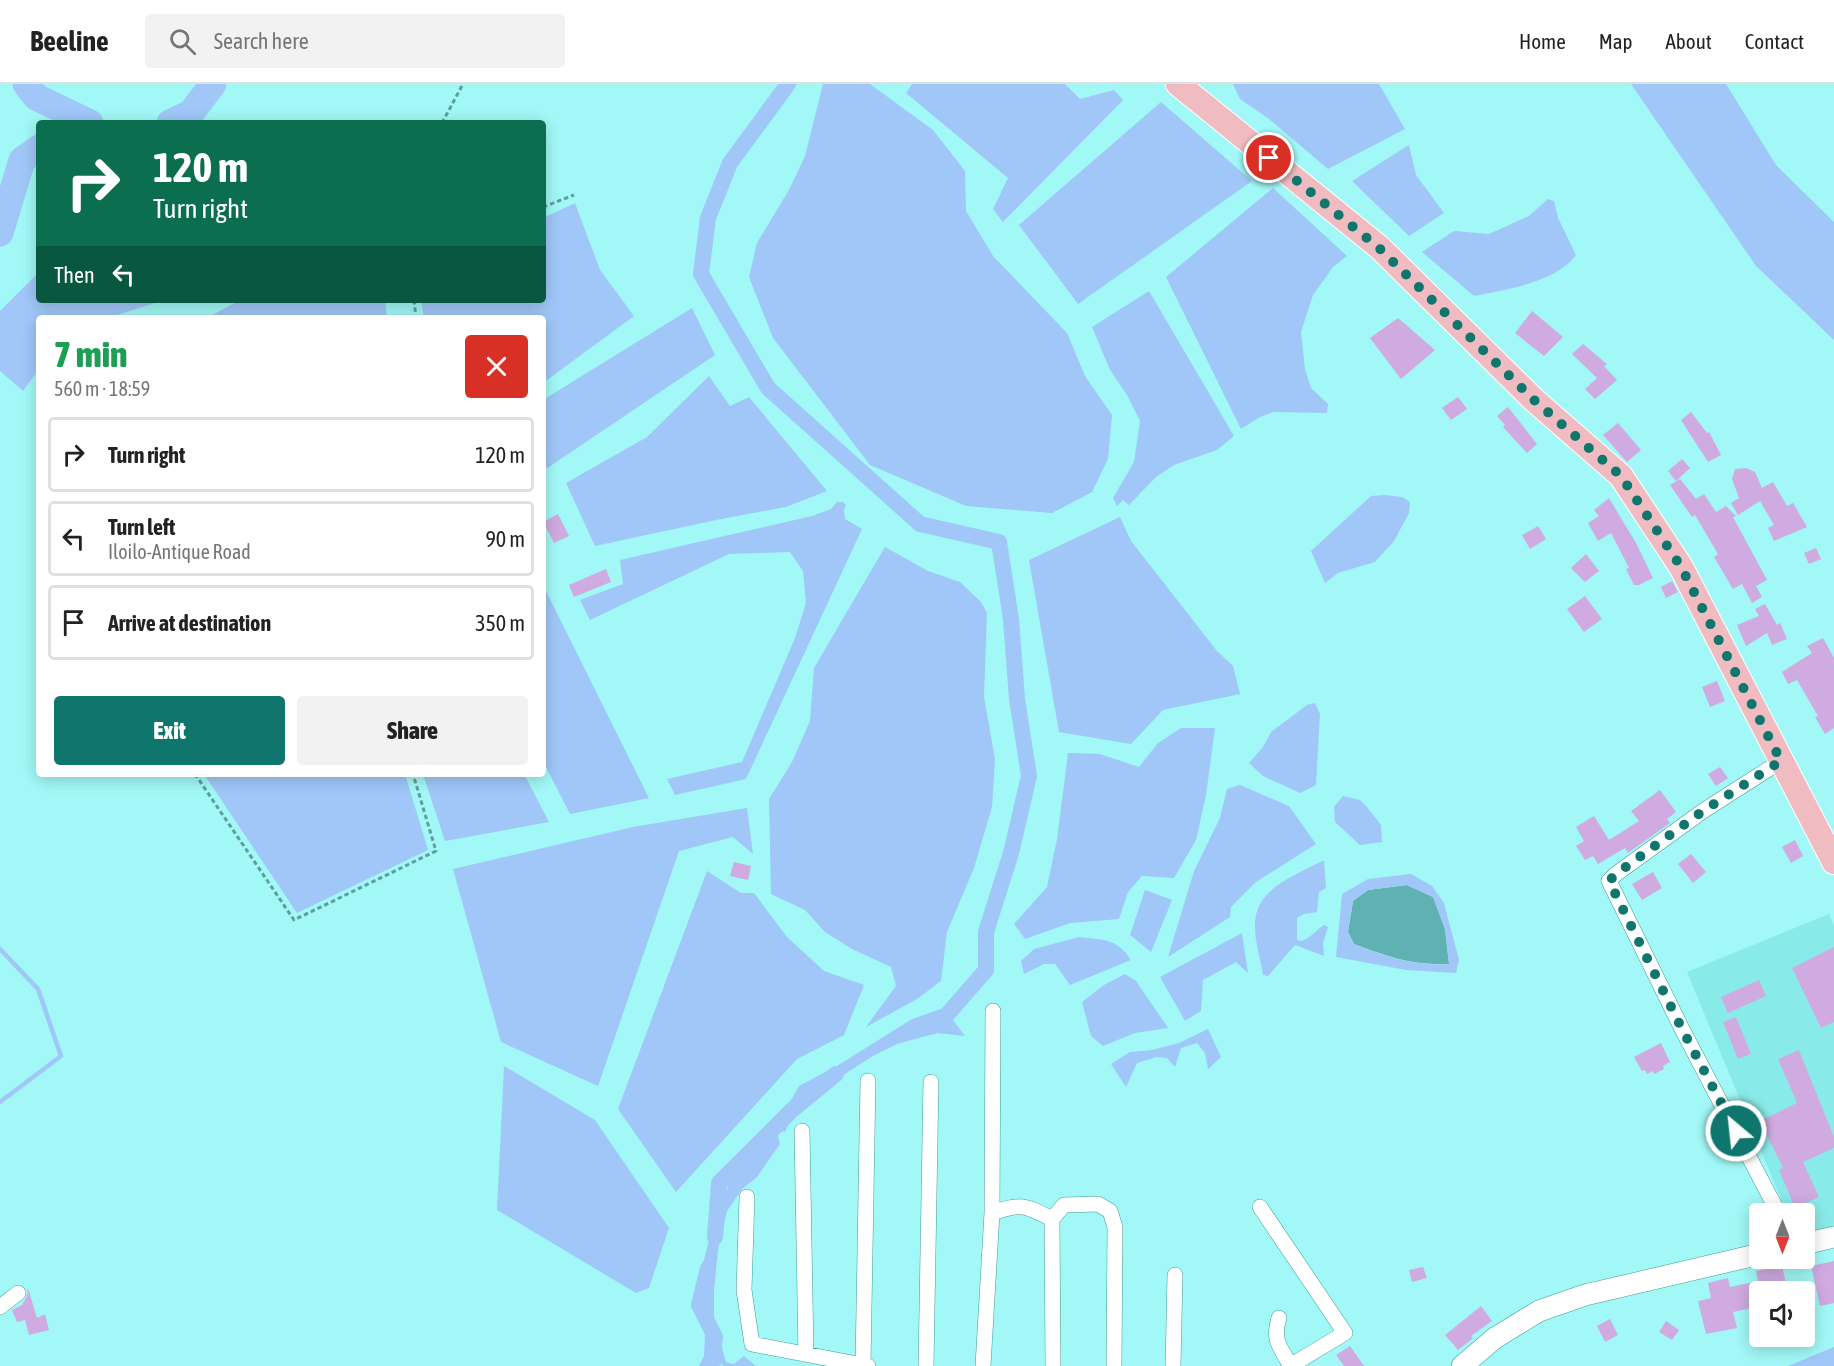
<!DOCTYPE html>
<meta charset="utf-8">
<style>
:root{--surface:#fff;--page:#f2f2f2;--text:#222;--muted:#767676;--line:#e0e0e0;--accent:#0f766e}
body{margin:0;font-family:"Asap Condensed",sans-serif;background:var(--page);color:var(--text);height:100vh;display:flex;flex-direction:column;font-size:22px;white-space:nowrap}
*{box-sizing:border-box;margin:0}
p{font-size:20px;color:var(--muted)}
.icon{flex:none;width:33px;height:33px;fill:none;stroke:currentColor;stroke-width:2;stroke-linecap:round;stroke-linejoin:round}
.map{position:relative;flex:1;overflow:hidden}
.panel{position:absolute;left:36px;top:231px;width:510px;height:462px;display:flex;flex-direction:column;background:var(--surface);border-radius:6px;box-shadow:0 3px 15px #0003}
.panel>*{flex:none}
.top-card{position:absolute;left:36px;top:36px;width:510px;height:183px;border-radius:6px;box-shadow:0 3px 15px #0003;background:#0b6e4f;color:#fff;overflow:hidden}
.needle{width:39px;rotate:180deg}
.tools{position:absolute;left:1749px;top:1119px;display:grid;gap:12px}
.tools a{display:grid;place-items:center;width:66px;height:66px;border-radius:6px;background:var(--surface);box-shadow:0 3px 15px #0003;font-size:30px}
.pin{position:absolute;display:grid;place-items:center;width:51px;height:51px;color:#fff;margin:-26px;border:3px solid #fff;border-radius:50%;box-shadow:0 2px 6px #0007}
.me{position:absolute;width:66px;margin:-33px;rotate:332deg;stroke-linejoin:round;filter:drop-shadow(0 0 4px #0008)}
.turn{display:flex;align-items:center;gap:21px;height:126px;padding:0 18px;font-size:27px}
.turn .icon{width:78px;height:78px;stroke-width:2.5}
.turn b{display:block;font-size:42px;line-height:51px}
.then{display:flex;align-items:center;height:57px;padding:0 18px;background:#0003;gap:12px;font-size:22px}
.round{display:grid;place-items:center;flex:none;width:63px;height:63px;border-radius:6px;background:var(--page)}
.summary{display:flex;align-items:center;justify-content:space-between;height:102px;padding:0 18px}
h1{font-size:36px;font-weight:800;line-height:45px;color:#1e9e55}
.cta{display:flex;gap:12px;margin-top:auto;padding:12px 18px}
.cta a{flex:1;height:69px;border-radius:6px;background:var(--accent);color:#fff;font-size:24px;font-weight:800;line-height:69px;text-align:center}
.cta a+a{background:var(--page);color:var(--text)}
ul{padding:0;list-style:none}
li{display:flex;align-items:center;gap:18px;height:75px;margin:0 12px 9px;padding:0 6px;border:3px solid var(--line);border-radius:6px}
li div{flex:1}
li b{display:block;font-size:22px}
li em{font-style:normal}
header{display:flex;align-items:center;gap:36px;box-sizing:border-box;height:84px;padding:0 30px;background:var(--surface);border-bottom:2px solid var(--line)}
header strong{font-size:28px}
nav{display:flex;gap:33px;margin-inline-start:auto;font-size:21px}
.search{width:420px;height:54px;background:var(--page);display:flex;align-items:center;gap:15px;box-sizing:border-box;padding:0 21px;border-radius:6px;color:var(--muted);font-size:22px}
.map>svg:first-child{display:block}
</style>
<header>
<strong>Beeline</strong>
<div class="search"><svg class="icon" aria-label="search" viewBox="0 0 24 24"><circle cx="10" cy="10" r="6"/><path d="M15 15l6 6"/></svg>Search here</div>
<nav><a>Home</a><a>Map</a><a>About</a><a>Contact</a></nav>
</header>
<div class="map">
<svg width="1834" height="1282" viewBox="0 0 1834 1282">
<rect width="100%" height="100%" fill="#a1f8f6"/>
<path fill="#89ebe9" d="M1829,830l5,12v304l-29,12 -1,-28 -17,-1 -100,-241z"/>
<path fill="#5fb2b1" d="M1407,801l26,12 12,32 4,35c-38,1 -60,-7 -95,-20l-6,-12 5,-31 15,-11z"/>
<path fill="#a0c7f8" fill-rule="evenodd" d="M823,0h47l63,46 32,41 1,40 27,45 74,77 18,43 27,39 -4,44 -16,33 -40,21 -86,-7 -96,-41 -97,-127 -24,-61 8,-34 33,-55 15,-32z
M912,0h153l15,15 34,-9 9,10 -120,122 -10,-13 15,-31 -102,-85z
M1233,0h146l26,45 -77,40 -59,-50 -29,-20z
M1631,0h95l50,81 58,57v118l-78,-74z
M1161,18l91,79 -174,123 -59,-79z
M1409,61l7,30 28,38 -35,23 -57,-55z
M1273,104l74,68 -14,11 -20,28 -12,37 4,37 6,19 17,16 -1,9 -54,-1 -13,5 -19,12 -75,-152z
M1548,115l6,2 4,17 18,37c-19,27 -71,35 -102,41l-52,-44 32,-21 35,3 40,-18z
M575,119l25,67 34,46 -91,67v-65h-119l-3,-18h122v-82z
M39,188v28h125l-56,18h-69v51l-16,22 -23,-20v-60z
M1149,207l85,145 -17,14 -43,15 -18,12 -27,28 -6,-5 -6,6 -4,-8 21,-36 6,-41 -13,-26 -17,-25 -18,-43z
M240,216h145l2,18h-180z
M692,224l23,47 -172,116v-71z
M709,292l21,30 19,-9 78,94 -41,16 -65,12 -126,27 -29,-63 81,-46z
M1384,411l18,2 8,5 -1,11 -15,28 -19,21 -37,11 -13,10 -14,-32 60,-55z
M837,418h6l3,3 -2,5 1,9 17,10 -116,250 -71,16 -8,-16 75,-17 53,-124 11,-35 -3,-32 -13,-19 -61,2 -139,66 -10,-20 43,-16 -3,-24 192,-44 19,-7z
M1120,433l11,24 86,110 16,15 7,28 -77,16 -32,34 -72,-12 -30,-172z
M885,463l43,24 32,11 21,20 6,11 -3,83 11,64 -3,47 -18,61 -27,64 -6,49 -24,18 -51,28 30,-41 -5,-19 -39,-18 -27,-17 -20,-22 -34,-16 -2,-95 23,-37 18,-41 4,-53z
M543,501l106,213 -79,16 -27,-53z
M1315,619l5,11 -4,71 -16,8 -37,-17 -14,-13 14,-16 8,-15 36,-27z
M1181,644h34l-9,67 -10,45 -22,38 -32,-2 -14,16 -9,27 -49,4 -45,16 -11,-15 33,-37 10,-48 11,-86 32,1 39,13 19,-24z
M204,690h201l23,76 -131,63z
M423,690h101l25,48 -104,19z
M1240,701l49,21 27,38 -60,38 -25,25 -1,10 -62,40 26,-86 26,-53 7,-29z
M1343,712l17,4 7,7 14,18 1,17 -22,3 -25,-23 -1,-15z
M747,724l6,46 -20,-17 -54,14 -81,235 -97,-44 -48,-173 180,-42z
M1324,776l2,28 -7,4 -2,20 -13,2 -7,4v21l3,2c9,-1 16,-11 24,-16l4,2 -5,16 1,13 -29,-11 -27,31 -5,-1c-2,-15 -8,-32 -8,-47 -2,-40 40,-52 69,-68z
M707,787l34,22h13l33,44 37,34 40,14 -20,50 -47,24 -121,133 -58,-83z
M1411,790l21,12 12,17 15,57 -3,13 -50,-3 -70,-13 6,-63 26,-15zM1406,801l27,12 12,32 4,35c-36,2 -62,-7 -95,-20l-6,-12 5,-31 15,-11z
M1145,806l27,10 -21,52 -21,-17z
M1242,849l6,40 -12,-11 -33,18 -2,31 -16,10 -25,-44z
M1079,853c24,3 38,1 52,23l-61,25 -15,-21h-11l-20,10 -3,-13 13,-12z
M1125,890l11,7 32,47 -33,5 -32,13 -12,-10 -9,-34 22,-17z
M944,924l21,28 -28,-3 -40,11 -26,13 -32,21 -35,18 -9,13 -10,23 -11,-2 25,-44 38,-20 75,-47z
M1208,945l13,28 -13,12 -3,-16 -8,-10 -16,5 -6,19 -8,-9 -10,-1 -20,6 -11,24 -15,-23 19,-12 22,-2 27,-7z
M504,982l91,54 74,108 -20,60 -13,5 -139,-83z
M777,1049l3,11 -23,33 -15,12 -15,22 -9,39 -4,41v28l12,43 8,2 10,-8 12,10h-33l-1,-2 -3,2h-20l5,-10 1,-20 -2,-72 9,-37 17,-43 14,-18z
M1834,1263v19h-46z"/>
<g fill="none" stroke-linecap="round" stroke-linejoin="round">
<path stroke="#a0c7f8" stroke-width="4.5" d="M0,865l38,40 23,67 -61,46"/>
<path stroke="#a0c7f8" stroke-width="16" d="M788,0l-58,79 -22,55 -7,56 67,114 152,136 79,18 12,77 6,80 12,77 -18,77 -25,79v38l-47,54 -9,3
M715,1153l4,-54 73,-73 44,-36
M708,1184l-9,37 16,32 -3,25 -4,4"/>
<path stroke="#a0c7f8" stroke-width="27" d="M26,0l10,13 54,26
M170,39l21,-10 22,-29
M0,149l22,-73 17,-12"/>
</g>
<path fill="#cfabe1" d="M1532,227l31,26 -19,19 -29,-23z
M1398,234l37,32 -34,29 -31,-41z
M1583,260l24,20 -3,2 13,14 -22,19 -10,-10 12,-11 -25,-24z
M1458,313l9,12 -16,11 -9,-12z
M1508,323l29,37 -10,9 -24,-26 2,-2 -8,-9z
M1691,328l16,21 2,-1 12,23 -13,7 -27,-42z
M1618,339l23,27 -14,12 -24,-27z
M1682,375l8,9 -14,13 -8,-10z
M1746,384l9,4 7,16 11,-6 14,24 6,-3 14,24 -33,14 -6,-13 6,-3 -14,-24 -22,14 -7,-12 8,-5 -7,-19 3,-10z
M1680,395l16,20 8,-5 12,18 10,-6 10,10 -3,1 34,63 -11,6 6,11 -10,6 -10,-19 -9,5 -19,-32 4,-3 -23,-39 -3,2 -22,-32z
M1609,414l27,45 17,35 -14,7h-5l-8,-16 3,-1 -18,-35 -13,8 -10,-18 11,-7 -5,-6z
M558,430l11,22 -15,7 -11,-21z
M1538,442l8,13 -16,10 -8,-14z
M1816,464l5,11 -12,5 -5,-11z
M1586,470l13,17 -14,11 -14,-14z
M606,485l5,13 -37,15 -5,-12z
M1672,497l6,11 -12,6 -5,-11z
M1585,512l17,23 -18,13 -17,-23z
M1765,520l12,21 3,-2 7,16 -15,6 -5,-12 -21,13 -9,-21 22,-9 -4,-7z
M1823,554l11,20v70l-9,6 -10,-17 3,-1 -21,-36 -9,4 -6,-12 30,-19 -5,-7z
M1717,597l8,20 -15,6 -8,-20z
M1720,683l8,11 -12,8 -8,-12z
M1660,706l16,22 -9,7 3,4 -42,30 -3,-5 -27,16 -5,-8 -8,4 -9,-14 8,-5 -8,-14 18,-11 15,24 30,-19 -8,-10z
M1795,756l8,16 -12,7 -9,-16z
M1691,770l15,18 -13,11 -15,-19z
M734,778l17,4 -3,14 -18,-4z
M1653,788l9,16 -20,12 -10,-16z
M1834,863v75l-13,6 -29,-60z
M1759,896l7,16 -38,17 -7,-16z
M1736,933l15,37 -13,5 -15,-37z
M1661,959l9,19 -7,4 1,3 -10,5 -1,-3 -6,3 -2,-4 -3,1 -8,-14z
M1799,966l35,87v11l-31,14 16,35 -24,11 -16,-38 4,-2 -23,-47 37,-18 -19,-44z
M1834,1177v42l-14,3 -9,-40z
M1782,1182l6,26h-34l3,15 -24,5 4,16 -31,6 -8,-33 13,-3 -3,-15 20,-5 2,9 28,-6 -2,-10z
M1423,1183l4,11 -15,4 -3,-12z
M28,1204l9,30 8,-4 4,16 -20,5 -4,-15 -8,2 -5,-12 10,-5 5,-9z
M1481,1222l11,15 -21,15 2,2 -15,12 -13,-15z
M1610,1235l8,16 -13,7 -8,-16z
M1666,1237l13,9 -7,10 -13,-8z
M1350,1262l14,20h-20l-8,-11z"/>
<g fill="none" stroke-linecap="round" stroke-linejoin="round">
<g stroke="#439c9b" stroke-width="16">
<path id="minor" d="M802,1047l4,223
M747,1113l-3,93 8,54 116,22
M1260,1123l85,126 -55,33
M992,1129c29,-10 33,-8 60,6
M1779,1130l-97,-185 -73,-148 7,-7 87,-63 78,-50
M0,1223l18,-14
M1279,1234c-7,21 1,30 12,48
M863,1281l5,-284
M926,1282l5,-284
M983,1282l9,-153 1,-202
M1053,1282l-1,-147 12,-14 34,-1 12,7 5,16 -1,139
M1173,1282l2,-91"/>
</g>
<g stroke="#439c9b" stroke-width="22">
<path id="secondary" d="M1804,1160l30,-7
M1462,1282l33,-28 44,-27 46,-16 175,-41"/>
</g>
<g stroke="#fff" stroke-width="26">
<path id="primary" d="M1178,0l201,163 155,153 87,76 60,91 153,295"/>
</g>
<path stroke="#5f9e9d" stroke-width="3" stroke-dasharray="4.5 3" stroke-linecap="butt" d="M442,39l21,-39
M543,123l31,-12
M414,216l2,18
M195,690l99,146 142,-69 -23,-77"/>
<use href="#minor" stroke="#fff" stroke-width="15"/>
<use href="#secondary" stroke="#fff" stroke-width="21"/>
<use href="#primary" stroke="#f0bcc1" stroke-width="24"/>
</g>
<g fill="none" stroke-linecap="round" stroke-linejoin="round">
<path stroke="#0f766e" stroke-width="10" stroke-dasharray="0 18" d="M1269,74l110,90 155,152 87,76 60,91 100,194 -78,50 -87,63 -7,7 73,148 54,102"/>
</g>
</svg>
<div class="tools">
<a><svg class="needle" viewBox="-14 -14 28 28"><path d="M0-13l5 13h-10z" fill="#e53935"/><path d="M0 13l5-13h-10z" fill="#767676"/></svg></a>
<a><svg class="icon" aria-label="sound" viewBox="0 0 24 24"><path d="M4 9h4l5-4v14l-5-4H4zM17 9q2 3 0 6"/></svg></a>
</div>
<div class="pin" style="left:1269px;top:74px;background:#d93025"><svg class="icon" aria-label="arrive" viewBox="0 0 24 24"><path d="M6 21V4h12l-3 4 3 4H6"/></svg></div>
<svg class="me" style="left:1736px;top:1047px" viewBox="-20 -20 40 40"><circle r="17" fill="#0f766e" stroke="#fff" stroke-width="3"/><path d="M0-11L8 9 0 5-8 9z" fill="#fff"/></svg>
<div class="top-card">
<div class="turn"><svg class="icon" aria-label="right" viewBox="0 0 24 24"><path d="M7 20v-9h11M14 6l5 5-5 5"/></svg><div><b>120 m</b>Turn right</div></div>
<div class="then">Then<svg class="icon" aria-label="left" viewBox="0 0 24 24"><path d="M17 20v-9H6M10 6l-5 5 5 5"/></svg></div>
</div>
<section class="panel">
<div class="summary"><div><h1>7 min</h1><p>560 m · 18:59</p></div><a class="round" style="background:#d93025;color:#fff"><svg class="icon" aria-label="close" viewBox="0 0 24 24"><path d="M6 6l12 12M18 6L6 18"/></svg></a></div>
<ul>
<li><svg class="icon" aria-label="right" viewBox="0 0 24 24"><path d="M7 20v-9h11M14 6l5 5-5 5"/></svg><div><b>Turn right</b></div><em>120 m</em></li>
<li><svg class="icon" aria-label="left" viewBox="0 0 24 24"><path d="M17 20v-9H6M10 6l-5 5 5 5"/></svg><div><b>Turn left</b><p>Iloilo-Antique Road</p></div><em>90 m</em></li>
<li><svg class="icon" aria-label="arrive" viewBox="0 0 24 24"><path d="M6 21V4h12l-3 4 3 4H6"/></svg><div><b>Arrive at destination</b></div><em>350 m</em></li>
</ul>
<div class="cta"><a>Exit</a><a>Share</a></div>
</section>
</div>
